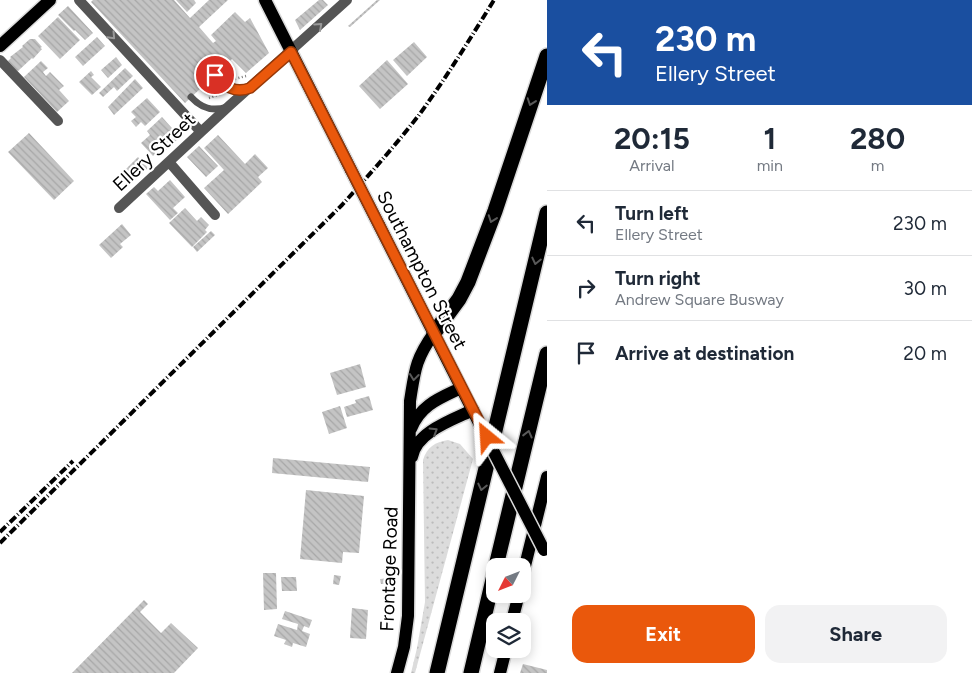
<!DOCTYPE html>
<style>
:root{--surface:#fff;--page:#f2f2f3;--text:#1f2937;--muted:#747a83;--line:#e0e1e3;--accent:#ea580c}
body{margin:0;font-family:Figtree,sans-serif;background:var(--page);color:var(--text);height:100vh;display:flex;flex-direction:column;font-size:19px;white-space:nowrap}
*{box-sizing:border-box;margin:0}
p{font-size:16px;color:var(--muted)}
.icon{flex:none;width:28px;height:28px;fill:none;stroke:currentColor;stroke-width:2;stroke-linecap:round;stroke-linejoin:round}
.map{position:relative;flex:1;overflow:hidden}
.drawer{display:flex;flex-direction:column;background:var(--surface);width:425px}
.drawer>*{flex:none}
.top-card{background:#1a4fa0;color:#fff;overflow:hidden}
.needle{width:32px;rotate:228deg}
.buttons{position:absolute;left:486px;top:558px;display:grid;gap:10px}
.buttons a{display:grid;place-items:center;width:45px;height:45px;border-radius:10px;background:var(--surface);box-shadow:0 2px 12px #0003;font-size:25px}
.pin{position:absolute;display:grid;place-items:center;width:42px;height:42px;color:#fff;margin:-21px;border:2px solid #fff;border-radius:50%;box-shadow:0 1px 5px #0007}
.me{position:absolute;width:55px;margin:-28px;rotate:333deg;stroke-linejoin:round;filter:drop-shadow(0 0 4px #0008)}
.turn{display:flex;align-items:center;gap:18px;height:105px;padding:0 25px;font-size:22px}
.turn .icon{width:65px;height:65px;stroke-width:2.5}
.turn b{display:block;font-size:35px;line-height:42px}
.eta{display:flex;justify-content:space-evenly;align-items:center;height:85px;text-align:center}
.eta b{font-size:30px;font-weight:700;line-height:35px}
.cta{display:flex;gap:10px;margin-top:auto;padding:10px 25px}
.cta a{flex:1;height:58px;border-radius:15px;background:var(--accent);color:#fff;font-size:20px;font-weight:700;line-height:58px;text-align:center}
.cta a+a{background:var(--page);color:var(--text)}
ul{padding:0;list-style:none}
li{display:flex;align-items:center;gap:15px;height:65px;padding:0 25px;border-top:1px solid var(--line)}
li div{flex:1}
li b{display:block;font-size:19px}
li em{font-style:normal}
main{display:flex;flex:1;min-height:0}
.map>svg:first-child{display:block}
</style>
<main>
<div class="map">
<svg width="547" height="673" viewBox="0 0 547 673">
<defs>
<pattern id="grass-dots" width="8" height="8" patternUnits="userSpaceOnUse" patternTransform="scale(1.25)"><rect width="8" height="8" fill="#dcdcdc"/><path d="M2 2h.1M6 6h.1" fill="none" stroke="#bbb" stroke-width="1.8" stroke-linecap="round"/></pattern>
<pattern id="building-back-hatch" width="6" height="6" patternUnits="userSpaceOnUse" patternTransform="scale(1.25)"><rect width="6" height="6" fill="#c4c4c4"/><path d="M-1 5l2 2M0 0l6 6M5-1l2 2" fill="none" stroke="#a7a7a7"/></pattern>
</defs>
<rect width="100%" height="100%" fill="#fff"/>
<path fill="url(#grass-dots)" d="M448,440l12,4 13,15 -58,214h-4l6,-25 8,-46 -2,-142c4,-13 12,-18 25,-20z"/>
<path fill="url(#building-back-hatch)" d="M93,0h81l16,18 19,-18h19l-29,27 14,16 3,-2 -5,-6 24,-23 10,10 5,-4 19,35 -23,20 -14,-14 -47,44 -94,-101z
M176,0h18l2,3 -9,9z
M319,0h4l5,5 -28,25 -5,-10z
M377,0h3l-30,27 -2,-1z
M68,6l25,27 -8,7 -10,-10 -1,1 -16,-16z
M58,17l22,23 -20,19 -22,-23z
M97,37l8,9 -22,20 -8,-9z
M30,39h5l7,8 -2,1 2,1 -9,10 -1,-1 -14,13 -2,-1 -8,-9 3,-3 -1,-1 13,-10 -1,-1z
M414,42l13,15 -20,19 -14,-16z
M116,57l6,8 -14,13 -7,-8z
M387,60l21,24 -28,25 -21,-23z
M41,61l7,7 -5,4 3,4 4,-4 14,14 -5,4 10,11 -12,11 -33,-35z
M125,68l8,8 -16,15 -3,-4 -11,10 -4,-4z
M91,71l3,4 -3,2 10,10 -9,8 -13,-13z
M135,79l8,9 -29,27 -6,-8z
M147,98l13,14 -15,14 -4,-4 -5,5 -5,-6 5,-4 -5,-5z
M162,117l18,20 -15,14 -3,-4 -9,9 -12,-13 9,-8 -3,-4z
M29,133l45,48 -20,19 -46,-48z
M218,135l27,29 10,-10 13,14 -10,9 4,5 -34,32 -24,-26 20,-18 -20,-22z
M199,146l19,20 -12,11 -19,-20z
M138,157l10,11 -18,17 -10,-10z
M170,180l15,17 -12,11 5,5 -8,7 -24,-26 8,-7 4,4z
M185,208l12,13 4,-4 8,8 -4,5 2,2 -15,15 -23,-24z
M122,224l9,11 -11,9 3,3 -12,11 -12,-13z
M211,231l4,4 -18,17 -4,-5z
M360,364l6,23 -29,8 -7,-22z
M369,396l4,14 -26,7 -3,-10 12,-4 -1,-3z
M340,406l7,22 -18,6 -7,-22z
M273,458l97,9 -2,15 -96,-9z
M306,490l58,6 -5,57 -16,-1 -1,11 -42,-4z
M263,573h13l1,36 -13,1z
M334,575l7,1 -2,9 -6,-1z
M281,577h15l1,14h-15z
M391,578l1,5 -11,1 -1,-5z
M144,600l4,4 -8,8 21,21 10,-10 27,25 -24,25h-102z
M352,608l16,2 -2,29 -16,-1z
M285,611l27,9 -3,8 -5,-2 -2,5 8,3 -4,13 -13,-4 -1,4 -8,-3 2,-4 -12,-4 4,-12 19,6 1,-6 -16,-5z
M523,664l24,6v3h-27z"/>
<g fill="none" stroke-linecap="round" stroke-linejoin="round">
<g stroke="#dbdbdb" stroke-width="15">
<path id="primary" d="M265,0l86,170
M0,46l50,-46
M379,225l100,198
M411,429c9,-24 29,-31 50,-41
M412,457c4,-25 40,-37 61,-47
M522,578l25,-101
M512,621l7,-27
M397,673l7,-26 4,-31 2,-215c5,-31 5,-41 24,-68
M500,673l6,-24"/>
</g>
<g stroke="#dbdbdb" stroke-width="18">
<path id="motorway" d="M434,333l25,-34 9,-17 27,-71 52,-155
M496,566l51,-212
M437,673l110,-460
M471,673l24,-102"/>
</g>
<path stroke="#777" stroke-width="2.5" stroke-dasharray="1 2.5" stroke-linecap="butt" d="M235,79l11,-3
M209,98l11,-4 -3,-2"/>
<path stroke="#555" stroke-width="7" d="M215,75c9,10 18,18 33,14
M191,97c10,11 21,15 36,10"/>
<path stroke="#555" stroke-width="10" d="M79,0l122,132
M0,60l58,61
M169,162l46,53
M119,208l110,-102 118,-106"/>
<use href="#primary" stroke="#000" stroke-width="12"/>
<use href="#motorway" stroke="#000" stroke-width="15"/>
<path stroke="#000" stroke-width="4" stroke-dasharray="8 2.5 1 2.5" stroke-linecap="butt" d="M0,532l73,-71
M0,543l342,-338c26,-29 53,-59 77,-90 27,-37 51,-76 75,-115"/>
<g stroke="#dbdbdb" stroke-width="15" stroke-linecap="butt">
<path id="primary-bridge" d="M351,170l28,55
M479,423l65,127"/>
</g>
<use href="#primary-bridge" stroke="#000" stroke-width="12"/>
</g>
<defs><path id="oneway-chevron" d="M-2-3.5L2.5 0L-2 3.5" fill="none" stroke-width="1.6" stroke-linecap="round" stroke-linejoin="round" transform="scale(1.25)"/></defs>
<g stroke="#999">
<use href="#oneway-chevron" transform="translate(319 26) rotate(-42)"/>
<use href="#oneway-chevron" transform="translate(112 36) rotate(47)"/>
</g>
<g stroke="#595959">
<use href="#oneway-chevron" transform="translate(531 102) rotate(109)"/>
<use href="#oneway-chevron" transform="translate(492 219) rotate(110)"/>
<use href="#oneway-chevron" transform="translate(536 261) rotate(103)"/>
<use href="#oneway-chevron" transform="translate(414 377) rotate(97)"/>
<use href="#oneway-chevron" transform="translate(434 431) rotate(-32)"/>
<use href="#oneway-chevron" transform="translate(528 434) rotate(-76)"/>
<use href="#oneway-chevron" transform="translate(482 487) rotate(103)"/>
</g>
<g fill="none" stroke-linecap="round" stroke-linejoin="round">
<g stroke="#983908" stroke-width="12">
<path id="route" d="M215,75c10,11 19,19 35,13l41,-36 196,385"/>
</g>
<use href="#route" stroke="#ea580c" stroke-width="9"/>
</g>
<g text-anchor="middle" dominant-baseline="central" stroke-width="4.5" stroke-linejoin="round" paint-order="stroke">
<g font-size="19" fill="#000" stroke="#fff">
<text transform="translate(154 152) rotate(-43)">Ellery Street</text>
<text transform="translate(422 270) rotate(63)">Southampton Street</text>
<text transform="translate(389 569) rotate(-88)">Frontage Road</text>
</g>
</g>
</svg>
<div class="buttons">
<a><svg class="needle" viewBox="-14 -14 28 28"><path d="M0-13l5 13h-10z" fill="#e53935"/><path d="M0 13l5-13h-10z" fill="#747a83"/></svg></a>
<a><svg class="icon" aria-label="layers" viewBox="0 0 24 24"><path d="M12 4l9 5-9 5-9-5zM3 14l9 5 9-5"/></svg></a>
</div>
<div class="pin" style="left:215px;top:75px;background:#d93025"><svg class="icon" aria-label="arrive" viewBox="0 0 24 24"><path d="M6 21V4h12l-3 4 3 4H6"/></svg></div>
<svg class="me" style="left:487px;top:437px" viewBox="-20 -20 40 40"><path d="M0-17L14 15 0 8-14 15z" fill="#ea580c" stroke="#fff" stroke-width="4"/></svg>
</div>
<section class="drawer">
<div class="top-card">
<div class="turn"><svg class="icon" aria-label="left" viewBox="0 0 24 24"><path d="M17 20v-9H6M10 6l-5 5 5 5"/></svg><div><b>230 m</b>Ellery Street</div></div>
</div>
<div class="eta">
<div><b>20:15</b><p>Arrival</p></div>
<div><b>1</b><p>min</p></div>
<div><b>280</b><p>m</p></div>
</div>
<ul>
<li><svg class="icon" aria-label="left" viewBox="0 0 24 24"><path d="M17 20v-9H6M10 6l-5 5 5 5"/></svg><div><b>Turn left</b><p>Ellery Street</p></div><em>230 m</em></li>
<li><svg class="icon" aria-label="right" viewBox="0 0 24 24"><path d="M7 20v-9h11M14 6l5 5-5 5"/></svg><div><b>Turn right</b><p>Andrew Square Busway</p></div><em>30 m</em></li>
<li><svg class="icon" aria-label="arrive" viewBox="0 0 24 24"><path d="M6 21V4h12l-3 4 3 4H6"/></svg><div><b>Arrive at destination</b></div><em>20 m</em></li>
</ul>
<div class="cta"><a>Exit</a><a>Share</a></div>
</section>
</main>
